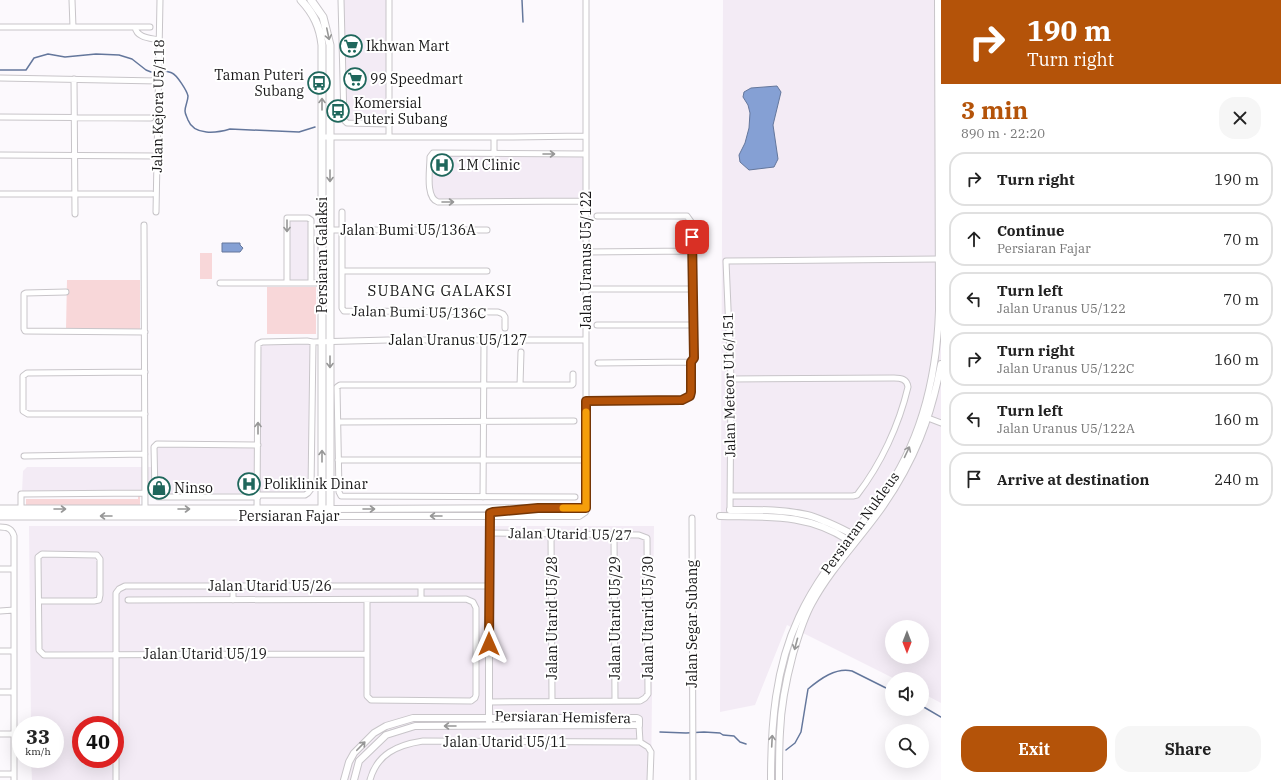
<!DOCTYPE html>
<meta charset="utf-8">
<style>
:root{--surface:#fff;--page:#f6f6f6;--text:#222;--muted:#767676;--line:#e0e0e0;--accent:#b45309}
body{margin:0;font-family:"IBM Plex Serif",serif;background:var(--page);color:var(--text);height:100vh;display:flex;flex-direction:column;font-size:15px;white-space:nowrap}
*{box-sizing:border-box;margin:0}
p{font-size:13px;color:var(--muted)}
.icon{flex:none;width:22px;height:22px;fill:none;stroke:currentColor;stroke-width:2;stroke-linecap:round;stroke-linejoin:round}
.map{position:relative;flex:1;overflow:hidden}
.details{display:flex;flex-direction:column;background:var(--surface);width:340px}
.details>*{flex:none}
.hud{background:#b45309;color:#fff;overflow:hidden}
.needle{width:26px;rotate:180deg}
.buttons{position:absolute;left:885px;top:620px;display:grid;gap:8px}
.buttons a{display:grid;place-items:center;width:44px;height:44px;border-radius:50%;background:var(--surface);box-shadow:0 4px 16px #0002;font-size:20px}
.speed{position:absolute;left:12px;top:716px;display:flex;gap:8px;font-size:20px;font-weight:700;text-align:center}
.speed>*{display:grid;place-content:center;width:52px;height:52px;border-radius:50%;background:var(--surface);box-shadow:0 4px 16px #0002;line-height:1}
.speed small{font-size:10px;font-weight:400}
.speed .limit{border:6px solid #d22;background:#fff;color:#111}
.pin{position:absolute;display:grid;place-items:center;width:34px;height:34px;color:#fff;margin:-17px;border-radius:8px;box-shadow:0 2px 6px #0006}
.me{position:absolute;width:44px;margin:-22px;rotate:0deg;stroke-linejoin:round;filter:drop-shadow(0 0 3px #0008)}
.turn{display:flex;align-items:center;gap:14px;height:84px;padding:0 20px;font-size:18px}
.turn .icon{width:52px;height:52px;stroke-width:2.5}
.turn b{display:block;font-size:28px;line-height:34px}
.round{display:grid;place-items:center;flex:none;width:42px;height:42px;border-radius:16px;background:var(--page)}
.headline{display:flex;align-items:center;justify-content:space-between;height:68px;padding:0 20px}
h1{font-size:24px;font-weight:700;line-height:30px;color:var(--accent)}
.action{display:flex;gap:8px;margin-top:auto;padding:8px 20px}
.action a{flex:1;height:46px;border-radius:16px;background:var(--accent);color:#fff;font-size:16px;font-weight:700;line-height:46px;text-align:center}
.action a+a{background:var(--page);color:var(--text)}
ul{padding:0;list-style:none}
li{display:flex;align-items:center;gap:12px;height:54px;margin:0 8px 6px;padding:0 12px;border:2px solid var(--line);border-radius:16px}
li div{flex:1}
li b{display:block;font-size:15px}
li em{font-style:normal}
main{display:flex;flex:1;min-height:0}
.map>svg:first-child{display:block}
</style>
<main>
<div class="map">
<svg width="941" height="780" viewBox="0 0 941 780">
<rect width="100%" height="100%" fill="#fcf9fd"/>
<path fill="#f3ebf5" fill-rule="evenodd" d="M343,0h45l-1,122 -38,-1 -4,-5z
M723,0h218v703l-19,-10v-14h-27l-108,-54 -32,80 -35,7zM892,627h30v30h-30z
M435,155l149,1 -1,43h-146l-5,-5v-35z
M288,220l21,1v60h-21z
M263,343h44l5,1 -2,144 -6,5 -147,1v-2h-135l1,-21 4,-4h128l1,-19 1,-2 103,1v-102z
M29,526h625l-3,254h-619l-1,-21h24v-34h-24zM81,725h34v34h-34z"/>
<path fill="#f8d7d9" d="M200,253h12v26h-12z
M67,280h73v49h-74z
M267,287h49v47h-49z
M138,496h2v10h-57l-9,-1h-48v-6h112z"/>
<path fill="#85a0d4" stroke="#64779c" d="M777,86l4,6 -8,33 5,34 -4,8 -25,3 -9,-8 -1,-7 6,-12 4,-15 1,-15 -2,-8 -5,-8 1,-5 7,-4z
M222,243h18v2l3,3 -3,4h-18z"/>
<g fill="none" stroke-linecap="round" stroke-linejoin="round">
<path stroke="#64779c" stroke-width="1.5" d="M522,0l1,22
M0,70h26l8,-12 14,-4 17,3 31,-3 23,1 13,4 14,11 5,2
M166,71c2,1 4,1 6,2 5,2 15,18 16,23 0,5 -3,10 -3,15 0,3 2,6 3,9 6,16 29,13 42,9l69,3 16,-5
M922,706l19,11
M660,732l26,1 18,-1 16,1 3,2 11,1 6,6 6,2
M786,750l9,-7 6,-11 7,-43c12,-10 28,-22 44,-18l40,20"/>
<g stroke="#c8c5c9" stroke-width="7">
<path id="minor" d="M72,0l1,27
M341,0l3,120 3,3 43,1
M0,27h150
M135,27c2,11 15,11 24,13
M0,78l158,3
M74,79l1,135
M0,117l151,1
M322,137h191l72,-1
M389,137v-137
M494,137v17
M0,155l157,1
M0,194h152
M585,201l-147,1c-13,-4 -8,-33 -8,-45l3,-4 152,1
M156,212l4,-212
M342,212v96l2,3 154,1 5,2 2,3v11
M597,216h90l5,7 1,68
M144,225l1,287
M330,230h157
M586,252l106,-1
M343,271h144
M220,283h110
M287,283v-65h21l3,2v63
M586,289h104l3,3 1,66 -3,4v30l-1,4 -8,4 -96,1
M66,292l-40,1 -2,1v35l1,2 120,1
M597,325h97
M598,363l93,-1
M145,372l-118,1 -4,3v35l5,3h117
M573,374v10l-1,1h-232l-3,2 2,105 2,4 234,1
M520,385l1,-33
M928,418l13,5
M338,422l236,-1
M24,456l121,-2
M338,460h248
M258,495h47l3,-2 3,-4 2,-147 75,-2h198
M730,496h123l4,-1c24,-31 42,-70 51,-108 -1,-8 -7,-9 -14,-9l-163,1
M258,497h-100l-3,-3 -1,-47 3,-3 101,1
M483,497l1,-157
M586,508v-508
M257,509l1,-165 4,-2 45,-1 6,1
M730,510l1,-131 -5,-118 212,-2
M21,511v-17l124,-1
M692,518l1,262
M0,527c8,0 12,2 14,9v244
M489,533l150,2 8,3 1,156 -3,4 -5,3 -151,1
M551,534l1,167
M614,535l1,166
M0,569h14
M421,586v13
M128,600l338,-1 7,3 3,6v87l-1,3 -4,3 -100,-1 -4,-4v-96
M233,600v-14
M39,601h55l5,-1 1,-5v-36l-3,-4 -55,-1 -4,3 1,93 5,5 323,-1
M0,611l14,-1
M0,651h14
M0,692h14
M0,734h14
M640,742l8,5 3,5 -1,28
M0,774h14
M116,780v-187l3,-4 6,-3h364
M370,780c7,-26 27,-35 53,-39l217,1 -1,-17"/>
</g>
<g stroke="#c8c5c9" stroke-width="8">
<path id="tertiary" d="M730,510c26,0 51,-1 77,5 16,4 31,12 45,19
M330,516h249l6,-4 1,-4 -256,1
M489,516v205
M720,516c47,1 87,-3 128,24
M344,780l5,-18 5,-9 20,-20 12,-7 27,-8h224l2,1v6l-224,1 -29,9 -27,26 -5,19
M771,780c0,-55 4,-112 28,-163 20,-44 53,-80 82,-119 40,-55 56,-122 58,-188l-1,-310
M779,780c0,-16 0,-32 1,-48 1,-27 6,-52 13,-78 5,-17 10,-35 19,-51 19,-35 48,-64 71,-97 31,-45 48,-88 58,-142"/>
</g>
<g stroke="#c8c5c9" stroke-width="9">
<path id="secondary" d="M301,0c13,14 19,27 21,45v471
M0,509h326
M0,516h330v-471l-7,-28 -12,-17"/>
</g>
<use href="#minor" stroke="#fff" stroke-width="5"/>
<use href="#tertiary" stroke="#fff" stroke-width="6"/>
<use href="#secondary" stroke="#fff" stroke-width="7"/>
</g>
<defs><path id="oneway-shaft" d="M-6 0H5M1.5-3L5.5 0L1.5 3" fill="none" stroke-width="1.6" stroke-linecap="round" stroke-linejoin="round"/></defs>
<g stroke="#979797">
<use href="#oneway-shaft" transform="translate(328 34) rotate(78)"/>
<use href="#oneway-shaft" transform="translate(322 104) rotate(-90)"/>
<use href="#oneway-shaft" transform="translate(549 154)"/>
<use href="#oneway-shaft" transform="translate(330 176) rotate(90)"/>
<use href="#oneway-shaft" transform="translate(448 202)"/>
<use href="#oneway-shaft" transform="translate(287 226) rotate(90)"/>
<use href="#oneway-shaft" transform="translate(330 362) rotate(90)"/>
<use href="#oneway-shaft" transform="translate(258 428) rotate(-90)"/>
<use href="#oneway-shaft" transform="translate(907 452) rotate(-65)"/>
<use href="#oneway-shaft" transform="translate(322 456) rotate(-90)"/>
<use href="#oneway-shaft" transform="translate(60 509)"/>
<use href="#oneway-shaft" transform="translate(184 509)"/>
<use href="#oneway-shaft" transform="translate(369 509)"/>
<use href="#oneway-shaft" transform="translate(106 516) rotate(-180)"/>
<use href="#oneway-shaft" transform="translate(436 516) rotate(-180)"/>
<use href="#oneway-shaft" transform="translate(796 644) rotate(105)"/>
<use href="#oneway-shaft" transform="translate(450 726) rotate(-180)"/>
<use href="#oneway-shaft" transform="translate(772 741) rotate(-87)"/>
<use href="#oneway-shaft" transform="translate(361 746) rotate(-46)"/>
</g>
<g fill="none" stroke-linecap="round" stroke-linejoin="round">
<g stroke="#753606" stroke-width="10">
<path id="route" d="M489,644l1,-131 3,-1 45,-4h48v-107l96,-1 8,-4 1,-4v-30l3,-4 -2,-121"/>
</g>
<use href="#route" stroke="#b45309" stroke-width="7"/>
<path stroke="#f59e0b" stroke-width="7" d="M563,508h23v-96"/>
</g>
<defs>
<g id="supermarket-ring" transform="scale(1.15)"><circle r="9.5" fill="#fff" stroke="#1f675c" stroke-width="1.5"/><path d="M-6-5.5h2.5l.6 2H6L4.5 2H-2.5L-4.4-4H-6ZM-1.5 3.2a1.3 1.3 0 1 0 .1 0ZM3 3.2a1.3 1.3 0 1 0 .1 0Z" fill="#1f675c"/></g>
<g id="bus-ring" transform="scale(1.15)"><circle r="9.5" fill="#fff" stroke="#1f675c" stroke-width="1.5"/><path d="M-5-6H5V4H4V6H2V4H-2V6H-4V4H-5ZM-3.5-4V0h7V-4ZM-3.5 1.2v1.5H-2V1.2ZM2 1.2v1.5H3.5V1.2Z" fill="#1f675c"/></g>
<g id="hospital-ring" transform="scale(1.15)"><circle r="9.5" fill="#fff" stroke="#1f675c" stroke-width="1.5"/><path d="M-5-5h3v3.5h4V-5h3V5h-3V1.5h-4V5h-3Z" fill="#1f675c"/></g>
<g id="shop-ring" transform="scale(1.15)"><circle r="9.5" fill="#fff" stroke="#1f675c" stroke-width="1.5"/><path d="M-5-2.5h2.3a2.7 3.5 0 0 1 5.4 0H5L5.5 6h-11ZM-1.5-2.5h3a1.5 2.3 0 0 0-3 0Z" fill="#1f675c"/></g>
</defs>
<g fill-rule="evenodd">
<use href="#supermarket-ring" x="351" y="46"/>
<use href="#supermarket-ring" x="355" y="79"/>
<use href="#bus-ring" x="319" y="83"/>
<use href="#bus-ring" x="338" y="111"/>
<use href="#hospital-ring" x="442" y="165"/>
<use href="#hospital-ring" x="249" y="484"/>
<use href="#shop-ring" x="159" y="488"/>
</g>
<g text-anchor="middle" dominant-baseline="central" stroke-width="4" stroke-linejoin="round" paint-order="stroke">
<g font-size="14" fill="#181718" stroke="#fff" text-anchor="start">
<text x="366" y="46">Ikhwan Mart</text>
<text x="304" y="75" text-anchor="end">Taman Puteri<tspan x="304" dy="16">Subang</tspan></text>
<text x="370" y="79">99 Speedmart</text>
<text x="354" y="103">Komersial<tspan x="354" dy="16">Puteri Subang</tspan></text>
<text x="458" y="165">1M Clinic</text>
<text x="264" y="484">Poliklinik Dinar</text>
<text x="174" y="488">Ninso</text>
</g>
<g font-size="14" fill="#181718" stroke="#fff">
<text transform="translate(158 106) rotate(-89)">Jalan Kejora U5/118</text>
<text x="408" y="230">Jalan Bumi U5/136A</text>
<text transform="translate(322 255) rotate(-90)">Persiaran Galaksi</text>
<text transform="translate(586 260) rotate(-90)">Jalan Uranus U5/122</text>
<text transform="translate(419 312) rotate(1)">Jalan Bumi U5/136C</text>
<text x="458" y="340">Jalan Uranus U5/127</text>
<text transform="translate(729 385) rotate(-91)">Jalan Meteor U16/151</text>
<text x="289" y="516">Persiaran Fajar</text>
<text transform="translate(860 523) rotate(-54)">Persiaran Nukleus</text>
<text transform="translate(570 534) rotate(1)">Jalan Utarid U5/27</text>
<text x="270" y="586">Jalan Utarid U5/26</text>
<text transform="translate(552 618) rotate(-90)">Jalan Utarid U5/28</text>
<text transform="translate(615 618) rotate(-90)">Jalan Utarid U5/29</text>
<text transform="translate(648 618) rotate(-90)">Jalan Utarid U5/30</text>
<text transform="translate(692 624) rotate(-90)">Jalan Segar Subang</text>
<text x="205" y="654">Jalan Utarid U5/19</text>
<text transform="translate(563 717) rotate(1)">Persiaran Hemisfera</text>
<text x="505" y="742">Jalan Utarid U5/11</text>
</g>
<g font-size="15" letter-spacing="1" fill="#181718" stroke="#fff">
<text x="440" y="290">SUBANG GALAKSI</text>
</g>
</g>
</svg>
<div class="buttons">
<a><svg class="needle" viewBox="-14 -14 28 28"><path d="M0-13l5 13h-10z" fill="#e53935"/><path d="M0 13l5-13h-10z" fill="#767676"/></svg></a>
<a><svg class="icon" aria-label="sound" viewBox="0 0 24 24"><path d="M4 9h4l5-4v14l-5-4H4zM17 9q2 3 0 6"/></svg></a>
<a><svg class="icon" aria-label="search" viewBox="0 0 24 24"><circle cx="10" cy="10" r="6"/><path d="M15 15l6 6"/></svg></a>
</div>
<div class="speed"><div>33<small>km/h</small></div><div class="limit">40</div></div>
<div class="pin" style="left:692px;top:237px;background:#d93025"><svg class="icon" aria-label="arrive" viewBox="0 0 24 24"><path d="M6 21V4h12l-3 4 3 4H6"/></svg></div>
<svg class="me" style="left:489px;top:644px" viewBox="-20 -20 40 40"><path d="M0-17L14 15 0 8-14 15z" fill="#b45309" stroke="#fff" stroke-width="4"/></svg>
</div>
<section class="details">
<div class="hud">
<div class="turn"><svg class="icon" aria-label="right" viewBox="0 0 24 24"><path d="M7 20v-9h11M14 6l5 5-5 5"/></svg><div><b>190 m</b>Turn right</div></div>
</div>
<div class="headline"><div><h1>3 min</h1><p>890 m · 22:20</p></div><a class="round"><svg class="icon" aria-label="close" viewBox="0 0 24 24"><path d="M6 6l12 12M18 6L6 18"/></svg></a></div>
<ul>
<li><svg class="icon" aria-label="right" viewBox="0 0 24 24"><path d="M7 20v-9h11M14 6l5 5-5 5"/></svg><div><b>Turn right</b></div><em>190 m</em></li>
<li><svg class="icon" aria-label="ahead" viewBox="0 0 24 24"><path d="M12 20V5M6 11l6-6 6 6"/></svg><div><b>Continue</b><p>Persiaran Fajar</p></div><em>70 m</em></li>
<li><svg class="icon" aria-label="left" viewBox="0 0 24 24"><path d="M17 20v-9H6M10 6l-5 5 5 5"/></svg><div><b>Turn left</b><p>Jalan Uranus U5/122</p></div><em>70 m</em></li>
<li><svg class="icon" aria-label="right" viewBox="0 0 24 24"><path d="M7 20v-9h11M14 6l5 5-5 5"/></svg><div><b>Turn right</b><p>Jalan Uranus U5/122C</p></div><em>160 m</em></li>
<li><svg class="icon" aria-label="left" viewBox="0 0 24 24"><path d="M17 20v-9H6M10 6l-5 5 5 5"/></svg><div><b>Turn left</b><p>Jalan Uranus U5/122A</p></div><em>160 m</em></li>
<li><svg class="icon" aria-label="arrive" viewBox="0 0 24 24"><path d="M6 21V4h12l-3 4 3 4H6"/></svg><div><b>Arrive at destination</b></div><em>240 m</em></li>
</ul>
<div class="action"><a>Exit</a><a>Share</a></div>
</section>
</main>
